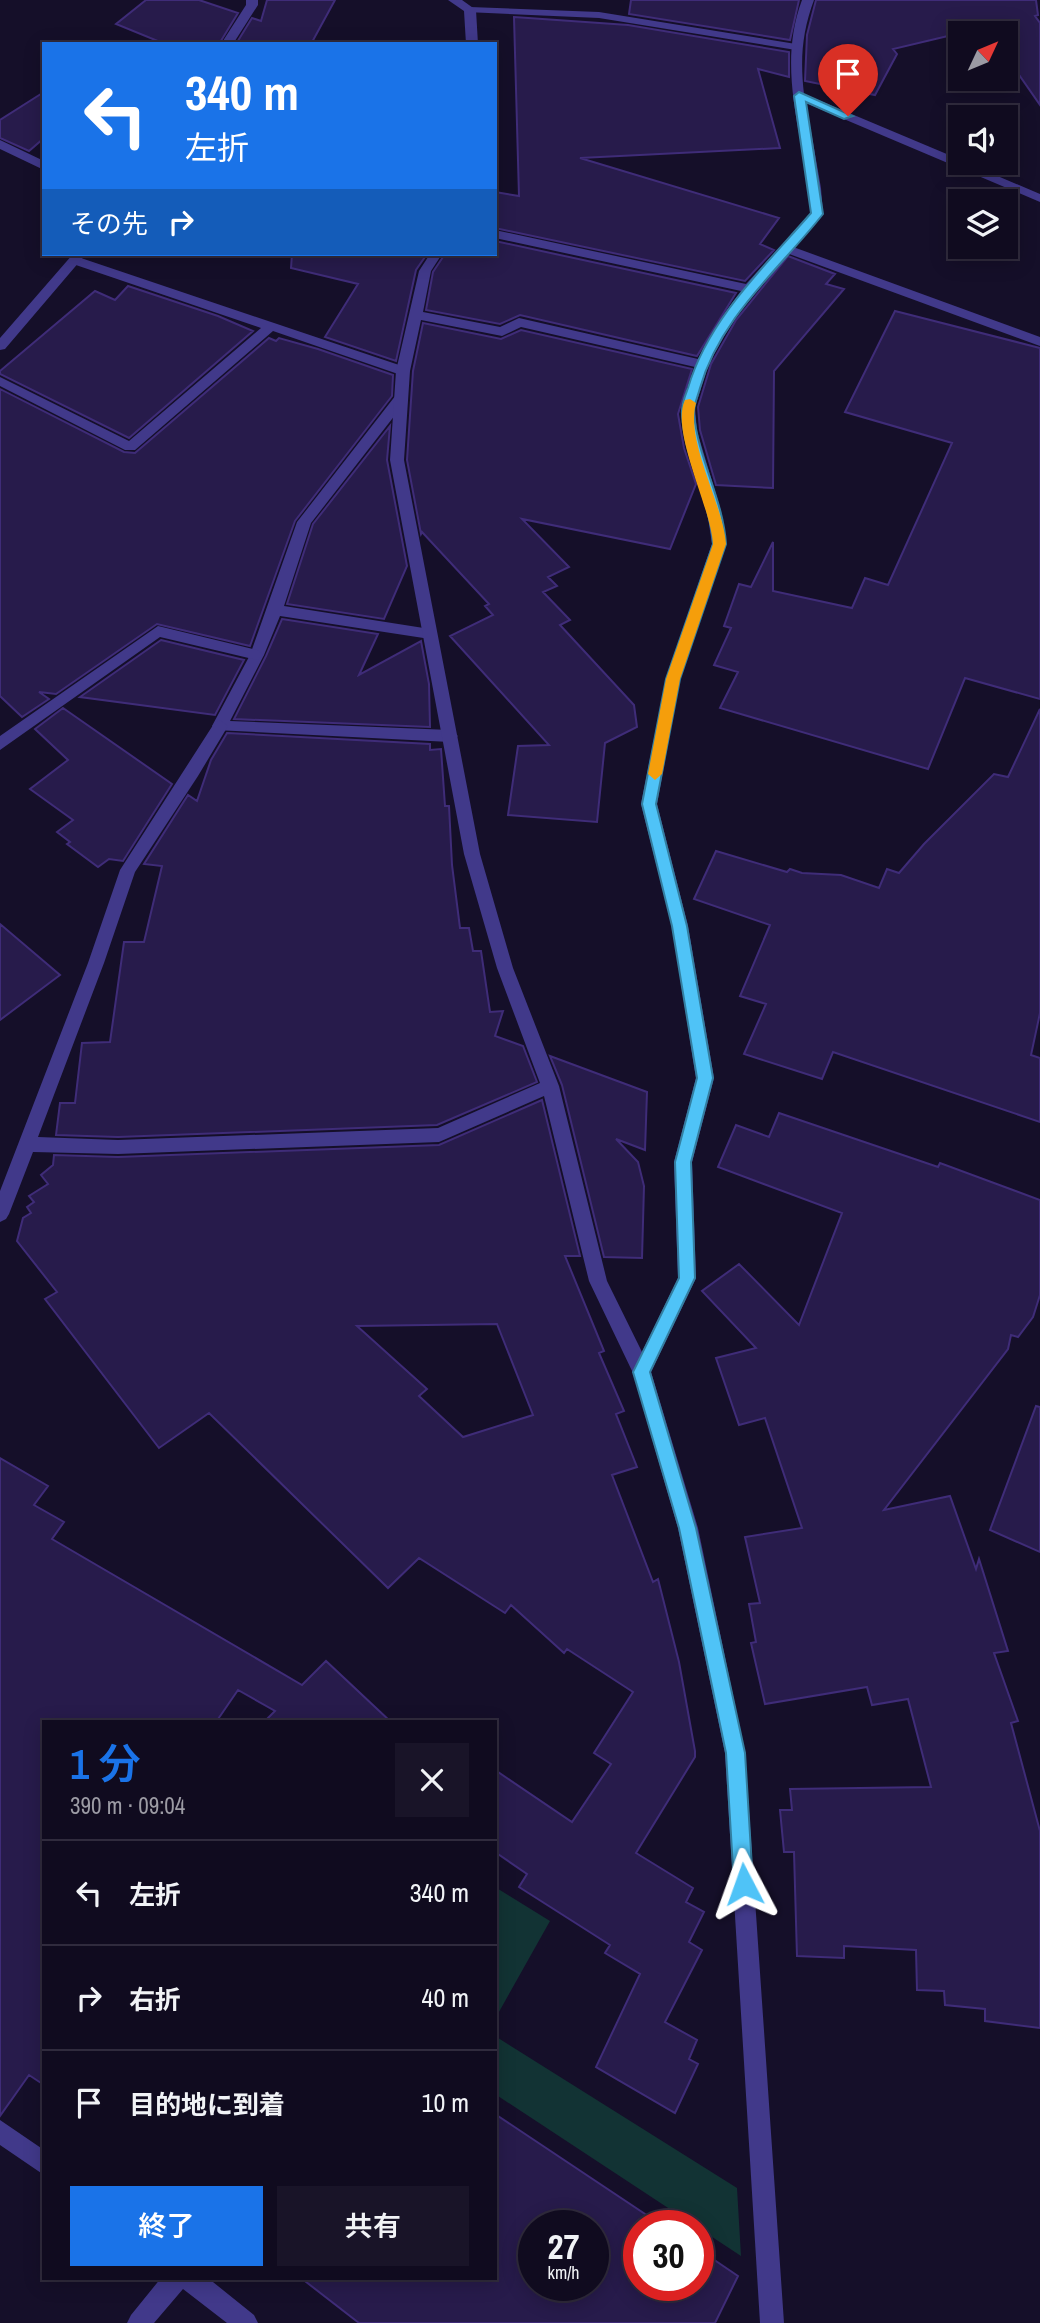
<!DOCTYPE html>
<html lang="ja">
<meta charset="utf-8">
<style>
:root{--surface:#100b1f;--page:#191428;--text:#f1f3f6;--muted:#9c9ba4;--line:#302b3d;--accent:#1a73e8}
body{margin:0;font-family:"Archivo Narrow","Noto Sans JP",sans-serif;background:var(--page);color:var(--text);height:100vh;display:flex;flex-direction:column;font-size:26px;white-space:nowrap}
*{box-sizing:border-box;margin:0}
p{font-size:23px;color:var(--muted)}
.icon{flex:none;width:38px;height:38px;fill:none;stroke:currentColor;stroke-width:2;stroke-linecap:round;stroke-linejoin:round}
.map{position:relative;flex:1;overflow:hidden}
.details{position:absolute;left:42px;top:1720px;width:455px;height:560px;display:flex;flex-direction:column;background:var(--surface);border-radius:0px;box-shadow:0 4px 18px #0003,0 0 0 2px var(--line)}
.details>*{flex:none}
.hud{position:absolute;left:42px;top:42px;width:455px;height:214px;border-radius:0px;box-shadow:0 4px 18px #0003,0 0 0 2px var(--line);background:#1a73e8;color:#fff;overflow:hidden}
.needle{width:46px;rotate:46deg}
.tools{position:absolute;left:948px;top:21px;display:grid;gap:14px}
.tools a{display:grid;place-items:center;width:70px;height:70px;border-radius:0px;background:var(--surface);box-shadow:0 4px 18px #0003,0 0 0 2px var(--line);font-size:35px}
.speed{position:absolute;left:518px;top:2210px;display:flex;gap:14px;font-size:35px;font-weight:700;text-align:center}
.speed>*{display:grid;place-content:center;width:91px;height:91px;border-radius:50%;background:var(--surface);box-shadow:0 4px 18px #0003,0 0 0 2px var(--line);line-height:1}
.speed small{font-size:18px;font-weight:400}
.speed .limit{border:10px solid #d22;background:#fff;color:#111}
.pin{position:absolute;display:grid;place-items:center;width:60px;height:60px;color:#fff;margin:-72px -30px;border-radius:50% 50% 50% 0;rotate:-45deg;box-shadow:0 0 7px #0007}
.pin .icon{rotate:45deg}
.me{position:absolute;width:77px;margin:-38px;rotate:356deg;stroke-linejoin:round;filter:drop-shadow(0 0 5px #0008)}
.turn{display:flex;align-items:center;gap:24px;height:147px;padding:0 28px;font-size:32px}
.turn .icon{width:91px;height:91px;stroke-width:2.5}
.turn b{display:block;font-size:49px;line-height:60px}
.then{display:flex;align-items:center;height:66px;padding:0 28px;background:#0003;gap:14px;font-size:26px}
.round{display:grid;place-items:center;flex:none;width:74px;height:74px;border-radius:0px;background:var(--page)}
.summary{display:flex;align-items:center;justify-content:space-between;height:119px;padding:0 28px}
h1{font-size:42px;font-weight:600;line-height:52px;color:var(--accent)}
.button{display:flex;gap:14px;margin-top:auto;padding:14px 28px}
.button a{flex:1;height:80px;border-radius:0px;background:var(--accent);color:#fff;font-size:28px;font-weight:600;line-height:80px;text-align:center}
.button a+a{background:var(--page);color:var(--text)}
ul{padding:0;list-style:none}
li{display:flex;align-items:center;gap:21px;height:105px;padding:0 28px;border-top:2px solid var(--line)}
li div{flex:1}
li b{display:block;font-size:26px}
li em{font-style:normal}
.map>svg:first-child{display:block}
</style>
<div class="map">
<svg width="1040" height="2323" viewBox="0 0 1040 2323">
<rect width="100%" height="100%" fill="#150f29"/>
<path fill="#123334" d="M495,1887l55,34 -55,98z
M495,2036l242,152 4,68 -246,-162z"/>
<path fill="#271b4b" stroke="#3f2c78" stroke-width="2" fill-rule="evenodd" d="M146,0h53l39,13 -19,31h-54l-49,-20z
M267,0h68l-24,44h-75l16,-26 9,3z
M631,0h168l-9,40 -161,-26z
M816,0h220l2,15 -3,1 5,7v82l-34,-49v-23h-16l-4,-6 -93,22 4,5 -22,41 -70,-14 2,-46z
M514,17l114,8 161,27v25l-31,-8 22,79 -200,10 199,60 -19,26 14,6 -29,31 -250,-53v-36l24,4z
M44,92v46l-15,13 -29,-13v-18z
M495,241l241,52 -39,63 -177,-41 -20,9 -74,-14 7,-38 12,-18h50z
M292,254h135l-11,16 -20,91 -71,-24 33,-53 -67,-16z
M788,256l47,18 -9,10 18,5 -70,82 -1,117 -57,-3 -16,-55 -2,-23 13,-43 25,-44z
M128,286l90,30 35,15 -124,107 -129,-64v-3l95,-80 20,9z
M895,311l145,37v351l-75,-21 -37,91 -208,-61 18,-36 -24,-7 17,-37 -7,-2 15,-42 12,3 22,-45v49l79,17 13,-30 23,7 64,-142 -107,-31z
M423,323l78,16 20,-9 171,39 -14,45 6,34 12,36 -26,65 -148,-30 47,48 -21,10 9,9 -14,6 27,28 -10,5 74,80 3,22 -32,16 -8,79 -89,-7 10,-69 31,-1 -99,-109 43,-21 -8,-9 4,-2 -67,-72 -1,2 -14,-74 6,-89z
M269,338l7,3 3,-3 39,11 75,26 -1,21 -97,125 -45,125 -93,-22 -101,70 -17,-2 10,7 -27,18 -22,-21v-307l124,63 11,1z
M390,426l-3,34 20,106 -23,53 -97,-15 26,-80z
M282,619l96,15 -19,41 62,-34 8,43 1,43 -196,-8 32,-63z
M161,640l83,20 -29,55 -135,-18z
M63,708l109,76 -49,77 -14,-2 -11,8 -31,-23 3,-2 -13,-10 16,-12 -43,-31 38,-29 -33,-31z
M1040,709v304l-9,42 9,3v64l-207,-70 -11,27 -78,-25 22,-50 -26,-8 30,-71 -76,-26 22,-48 71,21 3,-3 12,4 39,2 38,13 8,-19 12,4 25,-29 70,-70 14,3z
M227,733l203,11v6l11,-1 4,57h4l3,59 8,63h9l4,23h8l9,61 13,-1 -8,25 28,10 14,36 -100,43 -319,12 -62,-2 4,-32h15l7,-60 28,-1 14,-100h20l18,-76 -18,-2 44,-69 9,6 14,-41z
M0,924l60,51 -60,45z
M550,1056l97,36 -2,58 -29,-11 22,23 6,24 -2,72 -38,-1 -42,-172z
M542,1100l38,156h-15l39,95 -5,2 25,58 -8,3 21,53 -25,8 41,107 5,-3 21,83 16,89v6l-59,96 57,35 -7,14 18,10 -15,30 13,8 -37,72 32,18 -8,19 9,5 -23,49 -79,-46 44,-93 -35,-21 5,-8 -91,-58 8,-13 -32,-22v-82l77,52 39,-58 -17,-11 39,-61 -66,-43 -3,4 -53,-48 -6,8 -86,-55 -31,30 -179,-175 -50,35 -114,-149 12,-7 -40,-51 6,-23 8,-5 -4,-6 7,-5 -5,-6 19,-12 -7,-9 12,-10 1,-10 64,2 321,-12zM497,1324l36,91 -70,22 -44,-41 8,-7 -70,-63z
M779,1113l159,54 2,-4 100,37v95l-7,22 -15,20 -7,-2 -3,14 -124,161 66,-14 26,73 3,-10 29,92 -14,2 24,68 -7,2 29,108v197l-55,-7v-12l-40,-4 -1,-14 -27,-1 -1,-40 -72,-4v12l-47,-2 -3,-104h-10l-4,-42h12l-2,-21 141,-2 -23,-88 -36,6 -5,-18 -102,17 -14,-61 5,-1 -7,-38 11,-1 -15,-66 57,-9 -37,-110 -26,7 -23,-67 40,-10 -54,-57 37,-27 60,61 43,-112 -124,-46 18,-42 33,12z
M1036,1406l4,1v145l-50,-22z
M0,1458l48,28 -14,19 30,17 -12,17 250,146 24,-24 65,61h-127l11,-11 -37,-21 -22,32h-172v363l-15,-10 -29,41z
M495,2114l168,112h-24v60h59v-37l40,27 -23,47h-356l-58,-45h194zM534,2226h59v60h-59z"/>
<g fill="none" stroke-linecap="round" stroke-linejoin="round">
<path fill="#41398a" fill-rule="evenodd" d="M470,7l129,5 197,32 6,3 -6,3 -197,-32 -133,-6 -2,-2z
M0,140l44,21v9l-44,-21z
M785,244l255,93v9l-259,-95v-6z
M75,256l333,112 2,3 -2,3h-10l-125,-43 -138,119h-10l-125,-64v-9l129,64 132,-113 -191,-65 -1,-3z
M401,394l7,4 -2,3 -95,122 -27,83 146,23 7,5 -7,5 -150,-23 -16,39 -34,66 220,9 8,6 -8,6 -235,-12 -3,-4 38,-71 47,-133 99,-127z"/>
<path fill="#41398a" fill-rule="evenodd" d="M246,0h12v5l-25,39h-12l25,-39z
M448,0h14l14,10 2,34h-12l-2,-33z
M802,0h12c-12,32 -14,60 -10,94l157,66v3h6l73,31v8l-234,-99 15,85 2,26 -56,62 -33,43 -25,44 -14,44 2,24 24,80 5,33 -46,135 -23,125 31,122 26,152 -22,84 4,116 -45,94 47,156 47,225 39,570h-24l-35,-570 -47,-225 -45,-155 -44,-92 -45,-185 -105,46 -321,12 -85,-2 -24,62 -3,5 -6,3v-31l88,-228 32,-93 95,-148 5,-2 8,6 -30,50 -63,96 -31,91 -66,174 80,3 320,-12 102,-45 -43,-115 -33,-114 -74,-394 6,-89 23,-100 11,-17h12l-11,17 -8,41 77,15 19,-9 179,41 24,-42 19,-26 -246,-53v-8l251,54 65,-71c-5,-74 -36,-140 -9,-213zM421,320l81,16 19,-9 174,40 -14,47 6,33 20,64 5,33 -46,135 -25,125 31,122 24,152 -22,84 4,116 -36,74 -35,-71 -48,-195 -46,-118 -33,-114 -76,-394 6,-89z
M73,254h13l-81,95 -5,1v-12z
M158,626l99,24 7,5 -7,5 -97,-23 -160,113v-14z
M0,2120l44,30v25l-44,-30z
M161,2278h47l46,37 4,8h-31l-44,-34 -29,34h-27l4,-8z"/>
</g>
<path fill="#4fc3f7" stroke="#337fa1" stroke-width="2" d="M799,92l54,24 -9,3 -38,-17 17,112c-44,56 -103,103 -123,174 -2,8 -7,18 -6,26 4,45 29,85 32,130l-46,135 -24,125 31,122 26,152 -22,84 4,116 -45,94 46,156 49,225 8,131 -2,6 -7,3 -7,-3 -3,-6 -8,-131 -47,-225 -46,-156 46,-94 -4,-116 22,-84 -25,-152 -30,-122 24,-125 47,-135c-3,-45 -29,-85 -31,-130 -1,-9 3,-18 6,-26 20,-69 77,-122 123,-175l-17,-117z"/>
<path fill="#f59e0b" d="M690,399l6,4c-11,38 27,100 30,141l-46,135 -18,95 -7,6 -7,-6 18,-95 47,-135c-2,-37 -43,-113 -28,-144z"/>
</svg>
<div class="tools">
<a><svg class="needle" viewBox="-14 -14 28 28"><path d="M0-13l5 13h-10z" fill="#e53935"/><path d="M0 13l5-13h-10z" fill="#9c9ba4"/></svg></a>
<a><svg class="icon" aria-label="sound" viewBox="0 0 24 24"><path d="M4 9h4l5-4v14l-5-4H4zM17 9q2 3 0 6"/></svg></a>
<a><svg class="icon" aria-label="layers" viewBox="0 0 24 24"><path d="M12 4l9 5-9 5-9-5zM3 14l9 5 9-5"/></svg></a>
</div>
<div class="speed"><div>27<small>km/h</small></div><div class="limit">30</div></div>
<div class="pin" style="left:848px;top:116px;background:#d93025"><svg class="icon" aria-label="arrive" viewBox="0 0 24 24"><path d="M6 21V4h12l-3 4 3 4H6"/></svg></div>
<svg class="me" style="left:744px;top:1884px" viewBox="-20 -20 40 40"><path d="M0-17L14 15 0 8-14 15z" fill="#4fc3f7" stroke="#fff" stroke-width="4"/></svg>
<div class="hud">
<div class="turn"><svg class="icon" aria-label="left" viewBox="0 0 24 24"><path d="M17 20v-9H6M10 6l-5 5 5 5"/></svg><div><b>340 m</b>左折</div></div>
<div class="then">その先<svg class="icon" aria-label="right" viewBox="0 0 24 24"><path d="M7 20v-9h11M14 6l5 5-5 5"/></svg></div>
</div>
<section class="details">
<div class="summary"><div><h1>1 分</h1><p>390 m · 09:04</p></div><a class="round"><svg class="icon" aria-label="close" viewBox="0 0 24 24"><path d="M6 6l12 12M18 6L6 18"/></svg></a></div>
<ul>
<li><svg class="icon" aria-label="left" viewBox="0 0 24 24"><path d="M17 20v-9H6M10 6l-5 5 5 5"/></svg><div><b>左折</b></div><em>340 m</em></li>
<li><svg class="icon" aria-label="right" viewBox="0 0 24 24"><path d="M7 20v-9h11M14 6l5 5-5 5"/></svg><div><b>右折</b></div><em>40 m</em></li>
<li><svg class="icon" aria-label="arrive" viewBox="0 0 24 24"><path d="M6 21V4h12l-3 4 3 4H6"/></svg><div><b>目的地に到着</b></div><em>10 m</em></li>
</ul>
<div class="button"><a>終了</a><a>共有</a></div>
</section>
</div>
